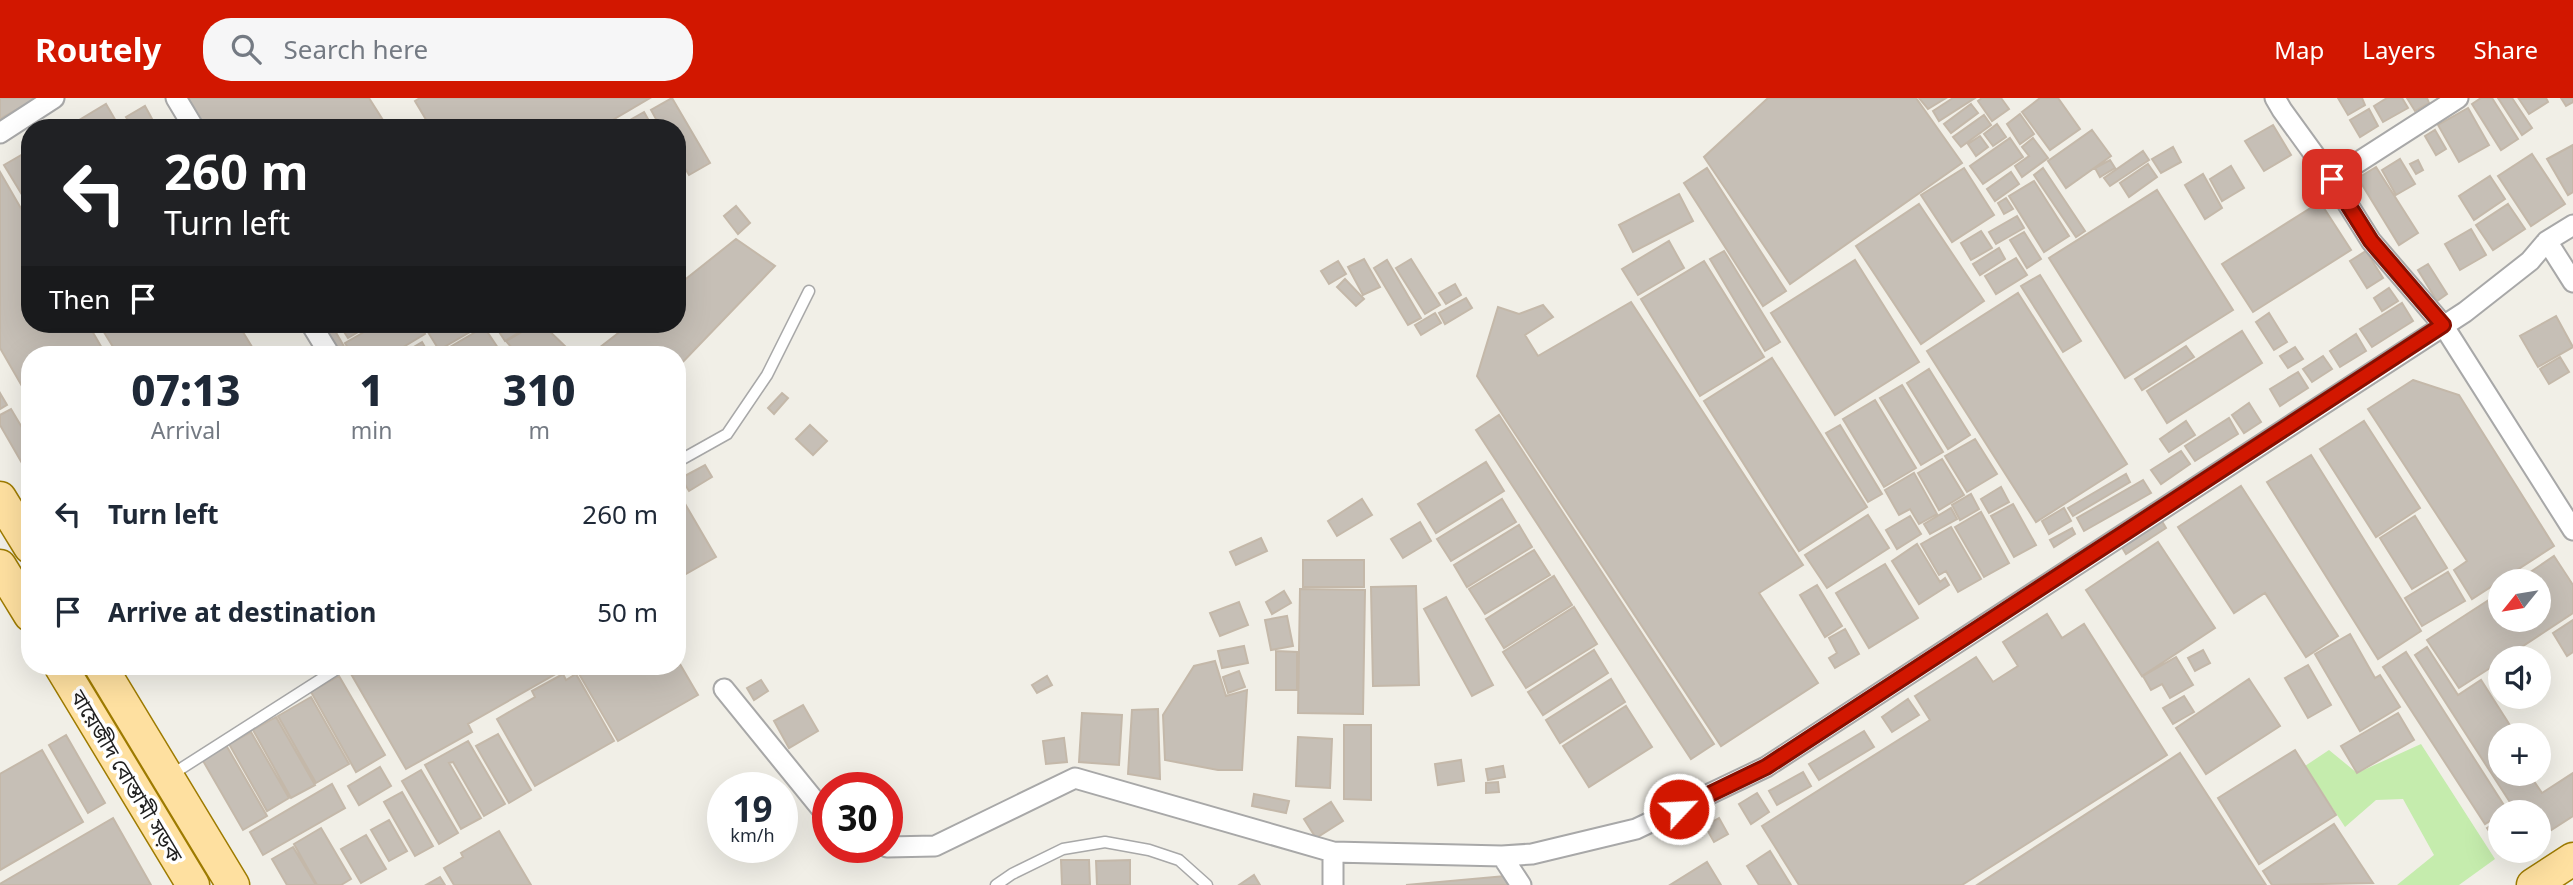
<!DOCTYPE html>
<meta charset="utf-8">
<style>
:root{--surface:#fff;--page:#f6f6f7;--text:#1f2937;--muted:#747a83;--accent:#d21700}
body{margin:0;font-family:"Noto Sans","Noto Sans Bengali",sans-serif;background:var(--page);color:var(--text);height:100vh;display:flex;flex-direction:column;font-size:26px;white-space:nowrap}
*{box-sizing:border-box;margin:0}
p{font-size:23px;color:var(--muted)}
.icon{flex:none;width:38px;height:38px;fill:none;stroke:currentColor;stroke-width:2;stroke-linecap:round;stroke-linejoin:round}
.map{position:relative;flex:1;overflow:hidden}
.details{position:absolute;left:21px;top:248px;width:665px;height:329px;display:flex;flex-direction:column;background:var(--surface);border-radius:28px;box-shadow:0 7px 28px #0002}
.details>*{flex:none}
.hud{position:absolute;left:21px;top:21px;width:665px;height:214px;border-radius:28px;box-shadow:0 7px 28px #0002;background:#202124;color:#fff;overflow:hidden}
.needle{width:46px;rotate:240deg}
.fabs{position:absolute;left:2488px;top:471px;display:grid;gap:14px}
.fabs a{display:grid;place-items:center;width:63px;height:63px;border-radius:50%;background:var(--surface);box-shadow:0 7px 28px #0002;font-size:35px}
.speed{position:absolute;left:707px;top:674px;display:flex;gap:14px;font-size:35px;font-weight:700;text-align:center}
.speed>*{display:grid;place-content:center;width:91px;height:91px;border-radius:50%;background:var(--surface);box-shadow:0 7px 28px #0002;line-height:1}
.speed small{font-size:18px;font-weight:400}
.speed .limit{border:10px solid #d22;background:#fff;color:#111}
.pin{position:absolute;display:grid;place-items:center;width:60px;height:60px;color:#fff;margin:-30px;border-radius:14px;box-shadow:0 4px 10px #0006}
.me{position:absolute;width:77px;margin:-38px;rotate:65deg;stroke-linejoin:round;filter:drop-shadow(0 0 5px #0008)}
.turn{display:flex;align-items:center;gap:24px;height:147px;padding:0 28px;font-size:32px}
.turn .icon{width:91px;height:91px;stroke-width:2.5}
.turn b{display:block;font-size:49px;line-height:60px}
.then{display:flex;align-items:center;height:66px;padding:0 28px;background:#0003;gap:14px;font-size:26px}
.eta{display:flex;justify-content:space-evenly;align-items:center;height:119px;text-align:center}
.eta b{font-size:42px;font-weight:800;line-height:49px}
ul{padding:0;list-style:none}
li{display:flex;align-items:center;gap:21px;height:98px;padding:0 28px}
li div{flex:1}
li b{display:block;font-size:26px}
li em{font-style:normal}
header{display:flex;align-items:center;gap:42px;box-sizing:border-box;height:98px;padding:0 35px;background:var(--accent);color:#fff}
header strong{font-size:33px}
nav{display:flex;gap:38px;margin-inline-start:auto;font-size:24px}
.search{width:490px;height:63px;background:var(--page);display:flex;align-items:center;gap:18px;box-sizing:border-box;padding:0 24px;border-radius:28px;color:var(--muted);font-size:26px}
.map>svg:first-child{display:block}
</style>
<header>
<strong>Routely</strong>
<div class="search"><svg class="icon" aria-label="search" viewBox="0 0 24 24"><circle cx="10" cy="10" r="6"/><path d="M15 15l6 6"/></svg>Search here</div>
<nav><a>Map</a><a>Layers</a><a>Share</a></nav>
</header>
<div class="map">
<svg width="2573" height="787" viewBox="0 0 2573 787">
<rect width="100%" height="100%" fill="#f1efe7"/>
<path fill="#c5ecad" d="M2421,646l74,115 -36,26h-62l37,-30 -31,-56 -27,1 -31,27 -40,-61 24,-16 28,23z"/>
<path fill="#c6bfb6" stroke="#c4b8a9" stroke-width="2" d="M0,0h37l-37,21z
M186,0h183l19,30h-184z
M420,0h230l-51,30h-168l-16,-27z
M672,0l38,65 -21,12 -12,-20v-27h-16l-10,-18z
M1768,0h148l46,65 -172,121 -86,-127z
M1919,0h27l-18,11z
M1953,0h22l-36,23 -6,-10z
M1982,0h19l8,11 -17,12 -14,-20z
M2040,0h18l22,31 -30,21 -28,-38z
M2338,0h24l3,7 -17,10z
M2387,0h15l6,10 -25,14 -9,-16z
M2407,0h20l2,5 -14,8z
M2481,0h11l26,41 -17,11 -29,-46z
M2498,0h14l20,30 -10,7z
M2546,0l2,4 -19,12 -10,-15z
M2561,0h12v4l-7,4z
M106,6l14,24h-54z
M1971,6l7,9 -27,20 -7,-9z
M145,8l12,22h-24l-7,-11z
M2468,10l21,37 -30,17 -21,-37z
M2369,11l9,17 -18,11 -10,-17z
M644,14l9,16h-37z
M2020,16l14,20 -14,10 -13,-20z
M1984,17l7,10 -30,22 -8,-10z
M1997,26l9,13 -13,9 -9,-12z
M2273,27l18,30 -27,16 -19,-30z
M2092,32l19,26 -45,32 -18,-27z
M2435,32l11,19 -10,6 -11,-19z
M1980,38l8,11 -12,9 -8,-12z
M2010,40l13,19 -40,27 -13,-18z
M2033,40l15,20 -26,19 -7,-11 14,-10 -7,-9z
M2573,47v47l-5,3 -21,-36z
M2173,49l8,15 -20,11 -9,-14z
M30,52v58l-26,-43z
M2143,53l6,9 -39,26 -6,-8z
M2532,56l33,50 -34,22 -33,-50z
M2400,61l15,25 -19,11 -14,-25z
M2110,62l5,8 -15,9 -5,-9z
M2418,62l5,10 -7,4 -6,-10z
M2148,66l9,13 -28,20 -9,-14z
M2231,68l13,22 -22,13 -12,-22z
M2376,69l42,66 -19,12 -41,-67z
M1707,70l79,123 -23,15 -79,-123z
M1964,70l30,47 -42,27 -31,-47z
M2043,70l42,63 -9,6 -42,-62z
M0,74l30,52v100h58l18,31h-76v45l-30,-52z
M2011,74l8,12 -24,17 -8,-12z
M2203,76l19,34 -17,11 -20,-34z
M2490,78l15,23 -31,21 -15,-24z
M2034,83l35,55 -25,16 -35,-56z
M2157,92l76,120 -108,68 -76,-120z
M1679,96l14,27 -60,31 -14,-27z
M2006,100l7,11 -9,5 -6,-11z
M2320,104l31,48 -98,62 -31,-48z
M1919,106l65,97 -63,43 -65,-98z
M2508,106l17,25 -32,21 -17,-25z
M736,108l14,17 -12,11 -14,-18z
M2017,118l7,12 -28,16 -7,-12z
M2471,131l15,26 -26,15 -15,-26z
M1981,133l11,17 -21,12 -10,-17z
M2024,134l17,27 -14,9 -17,-28z
M736,141l39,27 -98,102v-13h-87l40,-31h47v-38z
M1669,143l15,27 -46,27 -16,-26z
M1999,150l6,11 -25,16 -7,-11z
M1724,153l56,91 -15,9 -55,-92z
M2366,153l17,27 -16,10 -17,-27z
M2016,160l11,17 -31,19 -11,-18z
M1364,161l16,28 -17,8 -15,-28z
M1411,161l29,46 -15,9 -29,-46z
M1387,162l34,58 -13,7 -34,-57z
M1855,162l64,102 -84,53 -64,-102z
M1338,163l8,13 -17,10 -8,-13z
M1704,163l60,96 -64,39 -59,-97z
M2428,166l19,30 -10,7 -19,-31z
M2040,177l41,66 -18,11 -42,-66z
M1345,181l19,20 -8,7 -19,-19z
M1455,186l6,11 -15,9 -7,-11z
M2389,190l9,13 -16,10 -8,-13z
M2018,195l109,171 -91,58 -109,-171z
M1466,200l6,10 -27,16 -6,-11z
M1631,204l172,263 -44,28 59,90 -97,63 -244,-370 21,-69 21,7 24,-9 10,12 -28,18 13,21z
M2402,205l11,18 -41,26 -12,-18z
M1435,215l6,10 -20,12 -6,-10z
M2269,215l18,29 -13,8 -18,-28z
M2556,218l17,31 -35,20 -18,-31z
M99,226h139l19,31h-139z
M318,226h13l18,31h-12z
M339,226h33l-24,14z
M378,226h41l6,10 -35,21h-38l-7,-12z
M423,226h58l1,1 -43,25z
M494,226h39l-28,17z
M536,226h6l26,25 -11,6h-39l-12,-14z
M484,229l14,21 -12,7h-45l-1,-2z
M2242,233l20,32 -95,60 -20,-32z
M2356,236l10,17 -26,16 -10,-16z
M422,244l7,12 -29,1z
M2186,248l8,11 -52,33 -7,-11z
M2295,249l8,12 -15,9 -8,-12z
M498,251l7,6h-18z
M2323,258l9,13 -20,13 -9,-13z
M2560,259l9,15 -20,12 -9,-15z
M1772,260l95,149 -68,44 -95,-150z
M1929,271l41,66 -22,14 -41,-66z
M2298,274l10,16 -28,18 -10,-17z
M2413,282l46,15 95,151 -82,53 -18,-29 13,-9 -99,-152z
M1902,287l41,67 -22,13 -41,-67z
M0,295l7,12 -7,4z
M782,295l6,5 -14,16 -6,-6z
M1875,302l41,68 -32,19 -41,-68z
M2249,305l12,19 -17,11 -12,-18z
M11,311l19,32v36l-30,-52v-10z
M1499,317l215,329 -23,15 -215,-329z
M2229,320l9,16 -43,27 -10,-15z
M2186,323l9,14 -26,17 -9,-13z
M2364,323l56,87 -44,29 -56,-88z
M810,327l17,16 -14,14 -17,-16z
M1840,327l42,69 -14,8 -42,-69z
M1975,341l22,35 -30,18 -22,-36z
M2181,353l9,13 -29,20 -10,-14z
M2311,357l110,176 -43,28 -111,-177z
M1942,361l22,36 -25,15 -21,-37z
M1486,364l18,29 -68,42 -18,-29z
M705,367l7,12 -23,14 -8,-13z
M1914,375l23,41 -18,10 -9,-15 -11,6 -14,-25z
M2126,376l4,8 -57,34 -5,-8z
M2143,382l8,13 -67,38 -7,-13z
M2241,388l97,150 -32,21 -41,-64 -31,20 -56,-86z
M2001,389l8,15 -20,11 -8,-14z
M677,392l39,67 -39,22z
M1971,396l8,15 -19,11 -8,-15z
M1362,401l10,16 -35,21 -9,-15z
M1502,401l14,23 -65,39 -14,-22z
M2013,406l23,41 -22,12 -23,-41z
M1951,410l6,11 -27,15 -6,-10z
M2064,410l7,13 -22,13 -7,-13z
M1981,414l28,51 -25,14 -29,-50z
M1868,417l21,33 -62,40 -22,-33z
M1910,418l11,18 -24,15 -11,-19z
M2415,418l32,52 -35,21 -32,-51z
M2160,420l6,10 -40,26 -6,-10z
M1420,424l11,19 -28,17 -12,-19z
M1519,427l13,22 -65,40 -13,-22z
M1951,429l30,52 -23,13 -12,-21 -7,4 -18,-31z
M2072,430l3,6 -21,13 -4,-7z
M1261,440l6,13 -31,14 -6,-13z
M2158,444l57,86 -73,48 -56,-86z
M1917,446l23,38 5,-4 4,7 -30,19 -27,-43z
M1534,452l16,25 -65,39 -16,-25z
M2554,458l19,29v28l-68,45h-4v3l-42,27 -32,-48 74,-48v28h38v-39h-22z
M1303,462h61v27h-61z
M1885,466l33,54 -49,30 -33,-55z
M2448,474l17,29 -43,25 -17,-28z
M1554,478l18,29 -68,43 -18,-29z
M1817,487l25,41 -17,11 -25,-42z
M1416,488l3,99 -46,1 -2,-99z
M1300,491l65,1 -2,124 -65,-1z
M1284,493l7,12 -19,11 -6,-12z
M1446,499l47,88 -21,11 -48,-87z
M1239,504l9,23 -28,11 -10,-23z
M1574,509l23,37 -71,44 -23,-36z
M2047,516l15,24 22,-14 83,131 -205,130h-163l-37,-59 168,-106 -15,-24 61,-39 17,25 25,-16 -15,-24z
M1287,518l6,30 -22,4 -6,-30z
M2573,522v32l-6,4 -14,-23z
M1845,531l14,25 -24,14 -6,-10 8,-5 -8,-15z
M2350,536l25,44 5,-3 20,32 -40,24 -45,-77z
M1244,548l4,17 -26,5 -4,-17z
M2427,549l31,48 23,-15 32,50 -12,5v39h28l13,19 31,-20v43l-34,22v-26h-27l3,-2 -100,-155z
M1594,552l14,23 -65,42 -15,-23z
M2203,552l7,13 -15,8 -7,-13z
M1276,553l21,1v38h-21z
M2406,554l101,158 -22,14 -102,-157z
M2176,559l17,28 -23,13 -8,-14 -11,6 -8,-14z
M677,561l21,36 -80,46 -43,-74h102z
M1215,563l11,35 21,-6 -5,80h-24l-53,-10 -2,-45 31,-49z
M2308,567l23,40 -23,13 -23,-40z
M347,569h221l-100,57 4,8 -66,37z
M1239,573l6,16 -17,6 -5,-16z
M563,576l3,6 10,-6 38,67 -79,45 -38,-67 38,-22 -3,-6z
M339,578l46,79 -29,17 -45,-80z
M1047,578l5,9 -15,8 -5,-8z
M1611,581l14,23 -65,41 -14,-23z
M2249,581l31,47 -74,48 -30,-46z
M761,582l7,11 -14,9 -7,-12z
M2184,598l10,16 -21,12 -10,-16z
M311,599l38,67 -33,19 -38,-67z
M1908,601l11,16 -27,17 -10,-15z
M803,607l15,26 -29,17 -15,-27z
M1626,608l26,41 -63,40 -26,-41z
M1158,611l2,70 -32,-5 4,-64z
M1082,615l40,2 -3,50 -40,-3z
M2398,615l16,27 -57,33 -16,-27z
M276,619l39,68 -24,13 -38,-68z
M1344,627h27v75l-27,-1z
M1864,633l10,16 -55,33 -10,-16z
M251,634l38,66 -22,13 -38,-67z
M498,636l33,56 -22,13 -33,-57z
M66,637l39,68 -17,10 -39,-68z
M1298,639l34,2 -2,49 -34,-2z
M1064,640l3,24 -21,2 -3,-23z
M468,643l37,63 -21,12 -31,-54 -4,1 32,55 -20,11 -36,-64z
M226,647l41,71 -24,14 -41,-71z
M42,652l41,72 -83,48v-96z
M2295,652l41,65 -77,49 -41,-66z
M2180,655l86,132h-289z
M1461,662l3,21 -26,4 -3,-21z
M1503,668l2,11 -17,3 -2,-11z
M380,669l11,19 -32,19 -11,-19z
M421,672l37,63 -19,11 -37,-63z
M1803,674l8,14 -34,19 -8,-14z
M1498,684l1,10 -13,1v-10z
M332,686l13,24 -82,47 -13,-23z
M402,694l31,54 -18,10 -31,-54z
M1757,695l12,19 -18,12 -12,-20z
M1254,696l35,7 -3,12 -34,-7z
M1331,704l12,19 -27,17 -12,-19z
M113,720l38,67h-151v-1z
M1719,720l9,16 -14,8 -9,-16z
M2501,721v30l-14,-21z
M389,722l18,31 -18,10 -18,-31z
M2334,726l39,59 -101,2 -9,-14z
M321,730l30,51 -10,6h-24l-23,-41z
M499,733l32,54h-77l-10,-17 19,-11 -2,-4z
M366,737l20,34 -25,14 -20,-34z
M293,749l23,38h-29l-15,-26z
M2502,752h17l-12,8z
M1770,753l21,34h-32l-12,-19z
M1061,762h28l1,25h-28z
M1130,762v25h-33l-1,-24z
M1707,764l14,23h-51z
M1254,777l6,10h-21z
M1505,778l5,9h-104z
M440,779l5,8h-19z"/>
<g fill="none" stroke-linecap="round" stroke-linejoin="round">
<g stroke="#a8a8a8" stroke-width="13">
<path id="lane" d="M677,364l50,-28 40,-59 42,-84
M171,677l169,-108
M996,787l16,-11 51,-25 42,-7 44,8 30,10 28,25"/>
</g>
<g stroke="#a8a8a8" stroke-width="23">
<path id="street" d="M176,0l18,30
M2275,0l7,12 50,69 39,62 72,84 130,205
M0,35l54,-35
M2332,81l126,-81
M2547,143l26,41
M311,226l19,31
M724,591l104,128
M887,749l48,-1 140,-68 258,74 169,4 30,-2 104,-25 130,-62 699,-455 65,-51 17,-20 26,-16
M1333,754v33
M1502,758l19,29"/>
</g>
<g stroke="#9e7b00" stroke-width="35">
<path id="primary" d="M0,400l30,49
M0,468l30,49
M61,569l132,218
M101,569l132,218
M2533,787l40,-26"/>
</g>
<use href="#lane" stroke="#fff" stroke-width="10"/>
<use href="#street" stroke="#fff" stroke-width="19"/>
<use href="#primary" stroke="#fee0a0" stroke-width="32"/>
</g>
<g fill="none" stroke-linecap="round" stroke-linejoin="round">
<g stroke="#880f00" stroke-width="18">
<path id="route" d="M1679,711l87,-42 677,-442 -72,-84 -39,-62"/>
</g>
<use href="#route" stroke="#d21700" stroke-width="12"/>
</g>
<g text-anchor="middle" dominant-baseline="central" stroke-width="7" stroke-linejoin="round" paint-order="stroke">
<g font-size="21" fill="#212121" stroke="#fff">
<text transform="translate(127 678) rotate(59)">বায়েজীদ বোস্তামী সড়ক</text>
</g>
</g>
</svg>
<div class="fabs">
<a><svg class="needle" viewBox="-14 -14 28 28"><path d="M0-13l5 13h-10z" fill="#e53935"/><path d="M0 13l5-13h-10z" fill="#747a83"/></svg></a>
<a><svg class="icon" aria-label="sound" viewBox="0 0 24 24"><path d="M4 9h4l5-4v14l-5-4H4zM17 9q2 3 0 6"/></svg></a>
<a>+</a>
<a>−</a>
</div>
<div class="speed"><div>19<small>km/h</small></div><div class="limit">30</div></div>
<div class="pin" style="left:2332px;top:81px;background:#d93025"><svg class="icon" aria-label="arrive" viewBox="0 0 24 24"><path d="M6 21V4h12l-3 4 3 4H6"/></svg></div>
<svg class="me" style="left:1679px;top:711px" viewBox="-20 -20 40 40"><circle r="17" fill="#d21700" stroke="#fff" stroke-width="3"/><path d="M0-11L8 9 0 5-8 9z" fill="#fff"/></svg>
<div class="hud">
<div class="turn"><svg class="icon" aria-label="left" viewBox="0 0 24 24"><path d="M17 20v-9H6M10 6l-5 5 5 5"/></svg><div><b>260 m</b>Turn left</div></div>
<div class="then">Then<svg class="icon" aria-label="arrive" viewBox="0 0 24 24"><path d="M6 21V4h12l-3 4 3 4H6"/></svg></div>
</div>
<section class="details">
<div class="eta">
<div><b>07:13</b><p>Arrival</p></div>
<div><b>1</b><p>min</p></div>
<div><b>310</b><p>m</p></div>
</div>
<ul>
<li><svg class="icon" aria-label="left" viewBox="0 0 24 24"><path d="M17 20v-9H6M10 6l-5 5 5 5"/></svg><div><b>Turn left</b></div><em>260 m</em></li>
<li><svg class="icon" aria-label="arrive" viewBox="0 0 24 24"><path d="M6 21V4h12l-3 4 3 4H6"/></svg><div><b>Arrive at destination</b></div><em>50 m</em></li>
</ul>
</section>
</div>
